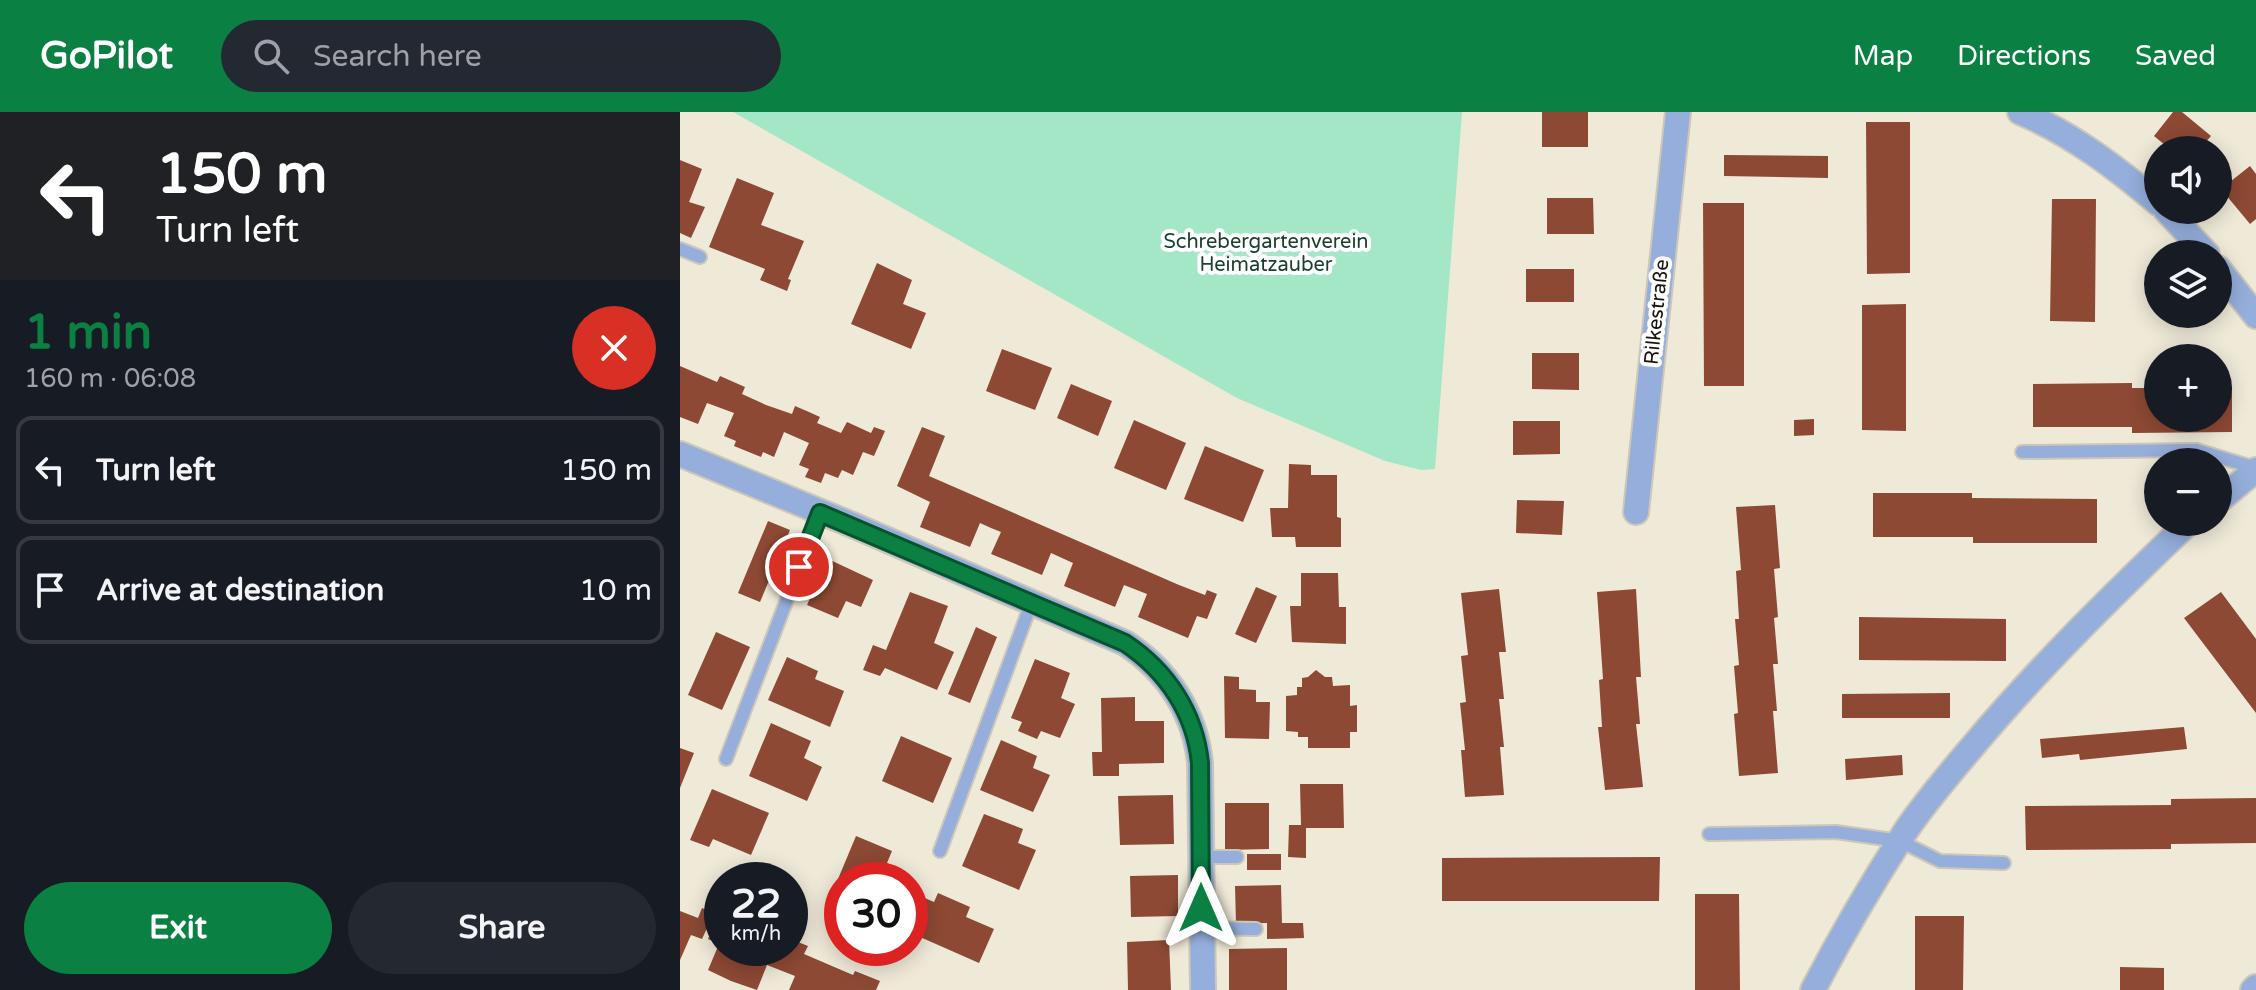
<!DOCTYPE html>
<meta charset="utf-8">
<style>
:root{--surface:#171b24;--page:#242831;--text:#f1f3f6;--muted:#9ea1a6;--line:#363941;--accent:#0b8043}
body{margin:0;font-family:"Varela Round",sans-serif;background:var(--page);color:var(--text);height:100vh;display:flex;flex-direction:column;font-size:30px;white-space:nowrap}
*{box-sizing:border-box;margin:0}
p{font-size:26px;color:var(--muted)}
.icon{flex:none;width:44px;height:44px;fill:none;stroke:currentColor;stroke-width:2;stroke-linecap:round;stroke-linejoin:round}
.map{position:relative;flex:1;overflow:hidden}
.sheet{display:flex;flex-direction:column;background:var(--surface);width:680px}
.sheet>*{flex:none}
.top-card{background:#202124;color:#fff;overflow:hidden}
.buttons{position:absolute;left:1464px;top:24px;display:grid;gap:16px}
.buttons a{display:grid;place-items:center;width:88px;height:88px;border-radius:50%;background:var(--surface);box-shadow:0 4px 20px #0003;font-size:40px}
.speed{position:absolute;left:24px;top:750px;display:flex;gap:16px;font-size:40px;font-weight:700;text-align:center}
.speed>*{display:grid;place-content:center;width:104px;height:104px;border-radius:50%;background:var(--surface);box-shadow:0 4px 20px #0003;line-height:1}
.speed small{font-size:20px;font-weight:400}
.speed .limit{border:12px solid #d22;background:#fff;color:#111}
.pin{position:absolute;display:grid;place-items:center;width:68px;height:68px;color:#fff;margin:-34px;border:4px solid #fff;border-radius:50%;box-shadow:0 2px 8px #0007}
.me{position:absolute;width:88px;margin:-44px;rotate:0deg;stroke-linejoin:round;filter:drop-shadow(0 0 6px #0008)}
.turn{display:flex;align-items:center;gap:28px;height:168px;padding:0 24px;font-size:36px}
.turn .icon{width:104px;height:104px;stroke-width:2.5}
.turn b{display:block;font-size:56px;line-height:68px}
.round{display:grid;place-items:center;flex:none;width:84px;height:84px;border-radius:42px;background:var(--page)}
.overview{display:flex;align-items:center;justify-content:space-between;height:136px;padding:0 24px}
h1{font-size:48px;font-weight:700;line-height:60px;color:var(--accent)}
.cta{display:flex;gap:16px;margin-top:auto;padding:16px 24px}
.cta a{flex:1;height:92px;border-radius:48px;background:var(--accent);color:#fff;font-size:32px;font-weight:700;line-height:92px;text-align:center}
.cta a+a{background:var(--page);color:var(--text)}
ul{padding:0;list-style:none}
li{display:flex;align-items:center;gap:24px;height:108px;margin:0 16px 12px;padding:0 8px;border:4px solid var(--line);border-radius:16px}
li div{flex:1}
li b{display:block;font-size:30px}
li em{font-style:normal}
header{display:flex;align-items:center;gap:48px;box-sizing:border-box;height:112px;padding:0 40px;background:var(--accent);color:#fff}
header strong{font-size:38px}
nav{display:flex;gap:44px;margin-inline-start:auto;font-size:28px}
.search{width:560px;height:72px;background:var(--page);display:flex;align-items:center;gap:20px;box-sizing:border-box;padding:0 28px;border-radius:44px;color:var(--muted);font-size:30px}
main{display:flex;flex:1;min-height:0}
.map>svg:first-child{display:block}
</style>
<header>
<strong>GoPilot</strong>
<div class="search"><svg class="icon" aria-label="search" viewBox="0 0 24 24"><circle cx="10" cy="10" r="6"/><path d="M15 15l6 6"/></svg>Search here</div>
<nav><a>Map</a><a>Directions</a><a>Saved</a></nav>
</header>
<main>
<section class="sheet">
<div class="top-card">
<div class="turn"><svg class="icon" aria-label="left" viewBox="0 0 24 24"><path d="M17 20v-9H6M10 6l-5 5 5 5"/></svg><div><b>150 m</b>Turn left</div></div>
</div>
<div class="overview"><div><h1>1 min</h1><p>160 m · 06:08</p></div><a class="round" style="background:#d93025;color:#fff"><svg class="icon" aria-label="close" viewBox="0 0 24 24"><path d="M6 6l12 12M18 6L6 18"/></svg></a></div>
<ul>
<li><svg class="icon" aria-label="left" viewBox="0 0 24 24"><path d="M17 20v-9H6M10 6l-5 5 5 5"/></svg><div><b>Turn left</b></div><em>150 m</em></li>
<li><svg class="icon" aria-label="arrive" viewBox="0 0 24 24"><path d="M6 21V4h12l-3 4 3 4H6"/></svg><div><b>Arrive at destination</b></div><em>10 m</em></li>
</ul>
<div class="cta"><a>Exit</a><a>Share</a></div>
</section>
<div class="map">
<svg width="1576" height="878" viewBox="0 0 1576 878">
<rect width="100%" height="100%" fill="#efe9d8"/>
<path fill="#a3e7c7" d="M53,0h729l-27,357 -14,1 -36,-9 -148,-63z"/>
<path fill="#8d4934" d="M862,0h46v35h-46z
M1493,0h9l29,24 -12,14h-28l-17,-14z
M1186,10h44v151l-43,1z
M1044,43l104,1v22l-104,-2z
M0,48l22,9 -13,33 16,5 -14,31 -11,-5z
M1541,52l9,10 -12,11v-19z
M1570,54l6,8v45l-6,5 -29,-35z
M57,66l37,15 -13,32 43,16 -16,38 3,1 -4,11 -27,-11 5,-11 -56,-22z
M867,86h46l1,36h-47z
M1372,87h44l-1,123 -45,-1z
M1023,91h41v183h-40z
M197,151l35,17 -9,24 23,9 -15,36 -60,-25z
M846,157h48v33h-48z
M1226,192v127l-44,-1v-125z
M322,237l50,19 -17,42 -49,-19z
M852,241h47v37l-47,-1z
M0,254l37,16 3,-6 25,11 -3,7 24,11 26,9 3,-8 14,6 11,5 -3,6 24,10 6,-11 24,11 3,-6 11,4 -11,25 -11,-4 -10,23 -11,-5 -4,8 -13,-5 -4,10 -16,-6 4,-8 -10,-4 10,-22 -25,-11 -10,25 -11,-5 -2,5 -27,-11 2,-5 -12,-5 10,-23 -27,-10 -9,21 -18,-7z
M1452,271v5h26v30h60v-31h14v45l-100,1v-6h-99v-43z
M391,272l41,17 -14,35 -41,-18z
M1134,307v16l-20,1v-16z
M454,308l52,23 -20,47 -52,-22z
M833,309h47v33l-47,1z
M242,315l23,9 -16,40 250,109 26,10 2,-5 10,4 -10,25 -10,-3 -9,22 -50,-21 9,-23 -23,-9 -9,22 -51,-21 9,-23 -22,-10 -9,22 -51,-21 10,-22 -10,-4 -11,-5 -10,24 -50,-20 10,-25 -33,-16z
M525,334l59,24 -21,52 -59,-23z
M609,352l22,1v10h26v42l4,1v29h-45l-1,-10h-23l-2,-29h18z
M1193,381h99v5l125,1v44h-124v-6h-100z
M837,388l47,1 -2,34 -46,-2z
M1095,393l5,63 -6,1 4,48 -4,1 4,46h-5l4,47h-4l5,62 -39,3 -5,-62 4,-1 -4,-47 5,-1 -4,-46h4l-3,-48 5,-1 -5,-63z
M88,409l22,9 -30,72 -22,-9z
M148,447l45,21 -12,27 -15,-6 -8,17 -31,-13z
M621,461h37l1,34h7v37l-54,-2 -2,-36h11z
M576,475l21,9 -21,47 -21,-9z
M819,477l7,63h-7l5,47h-5l5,48h-4l4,48 -39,2 -4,-47h4l-5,-47 6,-1 -5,-46 7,-1 -7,-62z
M956,477l5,88h-5l4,47h-4l7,63 -38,3 -7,-63h4l-3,-47 4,-1 -6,-87z
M230,480l38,14 -14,37 20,9 -17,38 -52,-22 -5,8 -17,-6 10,-25 13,5z
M1541,480l35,47v74l-72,-95z
M1179,505l147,2v42l-147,-1z
M296,515l21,10 -27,66 -22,-9z
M36,520l34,15 -28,63 -34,-15z
M107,545l31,14 -3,8 29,12 -14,36 -62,-27z
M355,547l35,14 -9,25 14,6 -15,34 -19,-7 -4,8 -19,-8 4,-9 -11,-4z
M636,558l9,7h7l1,9 17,-1v21l7,-1v27h-7v16h-42v-11h-10v-5l-12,-1v-35l11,-1v-8h5v-9l6,-1z
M544,564l15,1v12l17,1v12h14l-1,37 -44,-1z
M1270,581v25h-108v-24z
M455,585v24h29v42l-45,1v12h-26l-1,-24h10l-1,-54z
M91,611l40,18 -7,17 18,9 -15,34 -58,-25z
M1504,615l3,22 -107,11 -1,-6 -37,4 -2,-19z
M221,624l51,22 -19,45 -51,-22z
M321,628l36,16 -4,12 17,7 -17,37 -53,-22z
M0,636l14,5 -14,35z
M1222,643l1,20 -57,5 -1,-21z
M620,672h43l1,44h-38v30l-18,-1 1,-32h12z
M32,677l57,24 -18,42 -38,-16 -4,8 -19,-7z
M493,683l1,49 -54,1 -2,-49z
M1576,686v45l-85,1v5l-145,1 -1,-44 146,-1v-6z
M545,691h44v46l-44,1z
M304,702l39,15 -5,14 18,7 -17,40 -57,-24z
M176,724l36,15 -5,12 8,4 -5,13h-48v15l-9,-4z
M567,742h34v16h-34z
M980,745l-1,44h-217v-43z
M498,763v41l-47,1 -1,-41z
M601,773l1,38h21l1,15 -37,1v-16l-31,1 -1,-38z
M258,781l32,14 -4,10 28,12 -15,34 -59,-26 1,-3 -11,-5v-10l10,-23 14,6z
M1015,782h44l1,96h-45z
M22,796l12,5 -12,26 -11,-4 -11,25v-49l18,7z
M39,802l3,1v33h44l7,3 1,-3h16v-6l3,-2 15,6 -4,8 49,21 2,-4 25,10 -4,9h-87l6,-14 -28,-11 -10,25 -26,-9 -23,-11 11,-26 -11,-5z
M1235,804h49l-1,74h-48z
M489,828l2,50h-43l-1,-48z
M607,836v42h-58v-41z
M1440,855l44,1v22h-44z"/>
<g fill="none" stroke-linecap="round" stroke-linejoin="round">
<g stroke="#ccc7b8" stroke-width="16">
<path id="lane" d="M0,137l20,8
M1342,340l174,-2 60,18
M46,647l94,-246
M1029,722l127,-2 64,9 40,20 64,2
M260,739l91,-247
M521,745h36
M522,816l54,1"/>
</g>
<g stroke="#ccc7b8" stroke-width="28">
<path id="street" d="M1340,0c52,22 95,55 138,91
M1486,98l41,44
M1538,156l38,48
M0,342l175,72 270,117c43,28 70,70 75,120l3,227
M1538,389l38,-31
M956,400l42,-400
M1133,878c28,-54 59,-107 92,-158 20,-30 45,-59 68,-86 67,-80 141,-152 216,-224
M1573,878l3,-3"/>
</g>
<use href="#lane" stroke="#95aedb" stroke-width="12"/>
<use href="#street" stroke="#95aedb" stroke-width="24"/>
</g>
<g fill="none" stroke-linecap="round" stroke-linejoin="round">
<g stroke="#07532c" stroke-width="20">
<path id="route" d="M119,455l21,-54 305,130c42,28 70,70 75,120l1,145"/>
</g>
<use href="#route" stroke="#0b8043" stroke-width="14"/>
</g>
<g text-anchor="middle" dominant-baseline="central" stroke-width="8" stroke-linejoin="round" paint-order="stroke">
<g font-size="20" fill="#183e2e" stroke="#fff">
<text x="586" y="130">Schrebergartenverein<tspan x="586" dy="23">Heimatzauber</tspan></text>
</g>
<g font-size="20" fill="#15130d" stroke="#fff">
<text transform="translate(977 200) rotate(-84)">Rilkestraße</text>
</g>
</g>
</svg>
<div class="buttons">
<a><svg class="icon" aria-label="sound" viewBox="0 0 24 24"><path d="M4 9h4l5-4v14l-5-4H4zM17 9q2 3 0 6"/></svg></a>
<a><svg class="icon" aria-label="layers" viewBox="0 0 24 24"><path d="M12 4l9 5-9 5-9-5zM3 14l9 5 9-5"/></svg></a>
<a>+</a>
<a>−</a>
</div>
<div class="speed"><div>22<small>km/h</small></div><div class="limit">30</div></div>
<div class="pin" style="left:119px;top:455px;background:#d93025"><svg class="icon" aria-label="arrive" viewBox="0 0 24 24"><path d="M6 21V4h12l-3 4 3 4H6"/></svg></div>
<svg class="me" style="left:521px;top:796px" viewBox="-20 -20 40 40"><path d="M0-17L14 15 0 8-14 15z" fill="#0b8043" stroke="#fff" stroke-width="4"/></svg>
</div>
</main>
